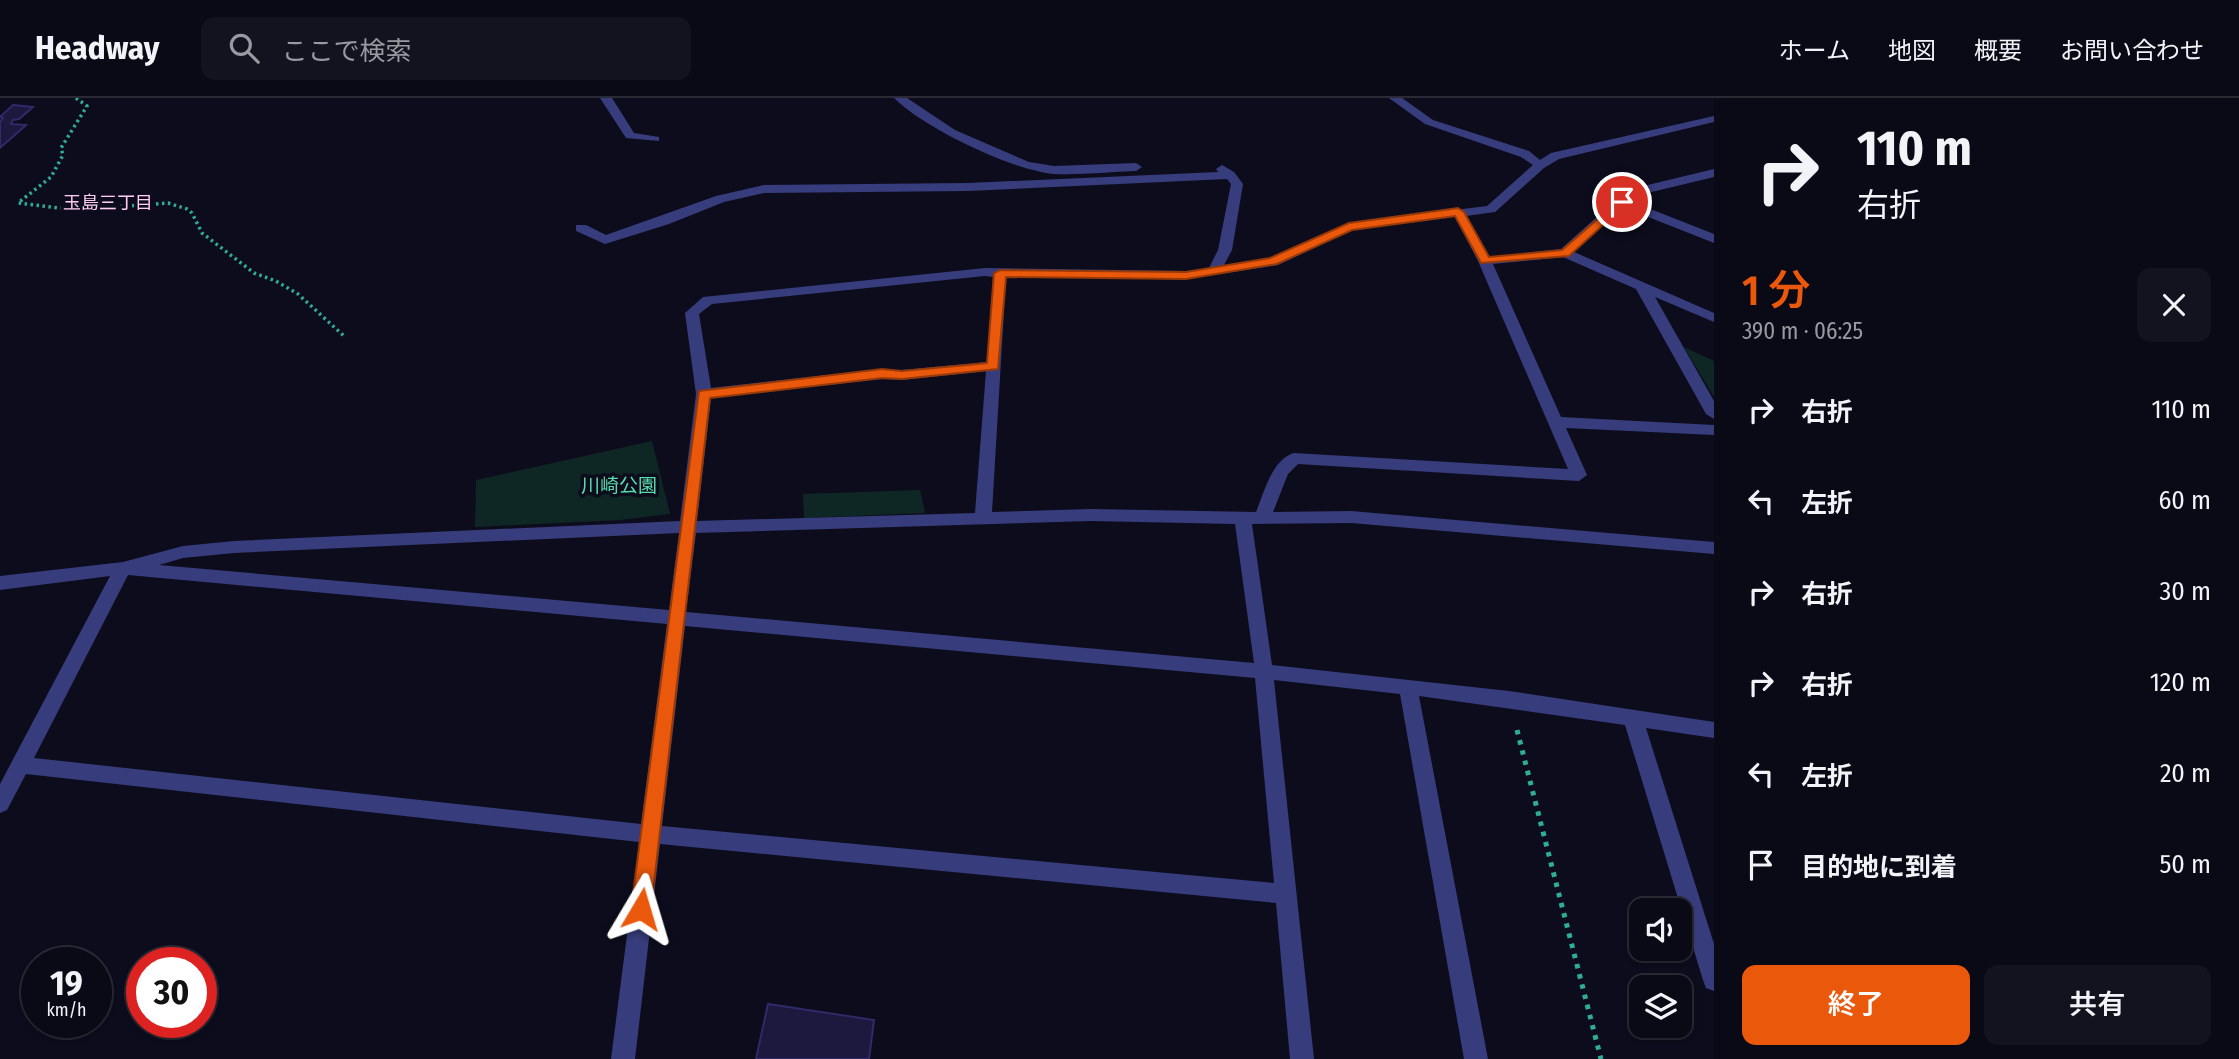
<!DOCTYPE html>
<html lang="ja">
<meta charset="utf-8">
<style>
:root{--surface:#0a0916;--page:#13121f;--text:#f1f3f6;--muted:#999aa1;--line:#2a2a35;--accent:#ea580c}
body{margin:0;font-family:"Fira Sans Condensed","Noto Sans JP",sans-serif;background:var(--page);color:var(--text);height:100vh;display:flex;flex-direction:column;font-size:26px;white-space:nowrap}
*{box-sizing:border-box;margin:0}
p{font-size:23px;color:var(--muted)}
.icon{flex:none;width:38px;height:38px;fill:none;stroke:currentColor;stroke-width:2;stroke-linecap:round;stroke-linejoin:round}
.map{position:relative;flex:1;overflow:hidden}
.panel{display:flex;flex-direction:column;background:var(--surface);width:525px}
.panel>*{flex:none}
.hud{background:#0a0916;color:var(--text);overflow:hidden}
.tools{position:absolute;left:1629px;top:800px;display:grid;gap:14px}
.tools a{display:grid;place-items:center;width:63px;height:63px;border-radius:14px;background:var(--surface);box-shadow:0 2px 5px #0004,0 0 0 2px var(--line);font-size:35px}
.speed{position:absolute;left:21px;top:849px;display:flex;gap:14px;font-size:35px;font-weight:700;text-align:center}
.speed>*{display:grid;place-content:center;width:91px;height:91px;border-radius:50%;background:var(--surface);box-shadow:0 2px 5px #0004,0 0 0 2px var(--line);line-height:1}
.speed small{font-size:18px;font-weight:400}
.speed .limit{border:10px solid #d22;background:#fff;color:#111}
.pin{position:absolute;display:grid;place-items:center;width:60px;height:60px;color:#fff;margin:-30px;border:4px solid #fff;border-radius:50%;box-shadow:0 2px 7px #0007}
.me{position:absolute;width:77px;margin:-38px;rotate:7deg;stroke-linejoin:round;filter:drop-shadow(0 0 5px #0008)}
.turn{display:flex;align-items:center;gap:24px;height:147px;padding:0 28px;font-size:32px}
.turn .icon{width:91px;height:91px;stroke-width:2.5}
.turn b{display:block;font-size:49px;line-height:60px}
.round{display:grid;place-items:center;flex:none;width:74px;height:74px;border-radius:14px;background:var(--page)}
.headline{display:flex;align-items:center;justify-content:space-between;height:119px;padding:0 28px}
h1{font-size:42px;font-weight:600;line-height:52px;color:var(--accent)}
.button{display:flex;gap:14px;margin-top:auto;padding:14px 28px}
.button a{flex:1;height:80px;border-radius:14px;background:var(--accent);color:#fff;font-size:28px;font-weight:600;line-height:80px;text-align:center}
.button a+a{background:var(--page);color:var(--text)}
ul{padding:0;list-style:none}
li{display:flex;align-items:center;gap:21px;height:91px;padding:0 28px}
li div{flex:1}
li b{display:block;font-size:26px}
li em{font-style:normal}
header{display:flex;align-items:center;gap:42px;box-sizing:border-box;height:98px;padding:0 35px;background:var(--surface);border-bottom:2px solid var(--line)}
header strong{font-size:33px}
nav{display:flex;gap:38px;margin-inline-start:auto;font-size:24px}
.search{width:490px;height:63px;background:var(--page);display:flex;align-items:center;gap:18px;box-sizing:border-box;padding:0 24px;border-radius:14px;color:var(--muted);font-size:26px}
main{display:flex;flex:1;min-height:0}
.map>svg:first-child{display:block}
</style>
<header>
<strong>Headway</strong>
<div class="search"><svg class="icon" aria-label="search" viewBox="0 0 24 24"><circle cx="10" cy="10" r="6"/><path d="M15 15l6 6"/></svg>ここで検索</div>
<nav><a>ホーム</a><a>地図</a><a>概要</a><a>お問い合わせ</a></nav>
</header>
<main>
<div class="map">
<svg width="1714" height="961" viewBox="0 0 1714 961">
<rect width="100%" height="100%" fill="#0d0c1d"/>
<path fill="#0f2724" d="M1684,249l30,14v36z
M652,343l18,73 -50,6 -145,7 1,-47z
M920,392l5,23 -121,5 -1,-24z"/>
<path fill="#1c183e" stroke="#302a6a" stroke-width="2" d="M13,7l20,2 -14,12 -6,1 -2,4 15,1 -26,23v-26l3,-4 -3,-1z
M768,906l106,16 -5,39h-113z"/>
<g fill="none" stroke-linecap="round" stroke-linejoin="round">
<path stroke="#2ead99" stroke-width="3.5" stroke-dasharray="2.5 3.5" stroke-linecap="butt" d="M76,0l11,8 -26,42 2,7 -12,22 -33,26 57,7 93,-7 19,6 5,4 10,20 52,40 22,8 22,13 46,42"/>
<path stroke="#2ead99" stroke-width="5" stroke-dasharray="4.5 6" stroke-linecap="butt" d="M1517,632l84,329"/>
<path fill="#373c7c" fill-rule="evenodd" d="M600,0h12l22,35 25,4v4l-33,-3z
M894,0h13l48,32 74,32 25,4 82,-3 6,4 -6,4c-27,1 -55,4 -81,3 -42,-3 -131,-46 -161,-76z
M1389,0h13l31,22 96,31 11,9 11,-7 163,-37v6l-155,37 -15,9 -49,44 -29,4 23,41 72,-8 66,-59 87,-21v8l-79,19 -5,5 84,33v9l-91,-36 -49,45 140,61v9l-59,-25 59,104v18l-8,-5 -70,-125 -73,-32 -70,7 68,153 153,8v10l-148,-7 21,47 -8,6 -281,-17 -10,10 -15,38 78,-1 363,31v12l-363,-31 -99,1 20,141 237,26 205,31v16l-68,-10 68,216v47l-8,-3 -3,-8 -78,-255 -206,-29 69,363h-24l-64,-365 -126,-14 40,379h-24l-14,-156 -616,-59 -25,215h-24l28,-217 -613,-68 -19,36 -7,3v-29l110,-208 -110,14v-14l123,-14 60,-16 51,-5 446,-20 16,-127 -11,-81 18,-16 282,-29 201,3 23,-3 9,-18 13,-66 -4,-5 -259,12 -204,2 -40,9 -55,22 -64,20 -29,-13v-6h10l20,10 110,-39 48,-11 204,-2 250,-11 -2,-3 6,-4 12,7 9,12 -11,66 -8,15 46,-7 79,-35 138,-17 46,-41 -12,-8 -96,-33zM1455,119l23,44 90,208 -274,-16c-22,6 -30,40 -38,59l-165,-3 -99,3 14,-235 180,2 92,-14 74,-35zM985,178l8,1 -6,85 -85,8 -20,-1 -171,19 -12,-74 13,-10zM986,273l-11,142 -278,8 14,-123 171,-19 20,1zM1091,423l144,3 19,139 -568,-51 10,-79zM679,435l-10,77 -510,-45 24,-7 51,-5zM128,477l539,49 -26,200 -607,-66zM685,528l570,52 19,205 -612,-57z"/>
</g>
<path fill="#ea580c" stroke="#983908" stroke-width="2" d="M1622,100l6,4 -2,2 -57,52 -88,7 -26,-47 -103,14 -75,34 -91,15 -180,-2 -8,92 -96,10 -20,-1 -172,20 -59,511 -3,6 -7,3 -7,-3 -3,-6 68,-518 183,-22 20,2 85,-8 7,-90 6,-3 186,2 84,-14 79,-35 109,-15 6,4 25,45 73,-7z"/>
<g text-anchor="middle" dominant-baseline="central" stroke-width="7" stroke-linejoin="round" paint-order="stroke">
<g font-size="18" fill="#fecbf1" stroke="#0d0c1d">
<text x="108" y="105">玉島三丁目</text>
</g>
<g font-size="19" fill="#57ddad" stroke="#0d0c1d">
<text x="619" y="387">川崎公園</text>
</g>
</g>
</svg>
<div class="tools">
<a><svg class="icon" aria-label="sound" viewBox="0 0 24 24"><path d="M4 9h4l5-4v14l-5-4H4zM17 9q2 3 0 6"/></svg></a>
<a><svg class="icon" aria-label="layers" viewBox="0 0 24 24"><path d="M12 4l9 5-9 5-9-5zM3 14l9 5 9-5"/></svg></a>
</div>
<div class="speed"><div>19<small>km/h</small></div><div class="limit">30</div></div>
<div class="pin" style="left:1622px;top:104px;background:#d93025"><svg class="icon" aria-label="arrive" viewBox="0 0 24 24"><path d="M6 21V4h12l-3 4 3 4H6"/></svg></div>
<svg class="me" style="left:641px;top:811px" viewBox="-20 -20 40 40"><path d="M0-17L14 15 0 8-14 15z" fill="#ea580c" stroke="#fff" stroke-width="4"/></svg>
</div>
<section class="panel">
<div class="hud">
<div class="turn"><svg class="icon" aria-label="right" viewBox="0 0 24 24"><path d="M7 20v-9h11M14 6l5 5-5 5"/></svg><div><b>110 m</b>右折</div></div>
</div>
<div class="headline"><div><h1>1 分</h1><p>390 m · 06:25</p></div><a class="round"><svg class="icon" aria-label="close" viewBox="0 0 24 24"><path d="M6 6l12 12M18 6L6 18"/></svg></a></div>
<ul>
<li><svg class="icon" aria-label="right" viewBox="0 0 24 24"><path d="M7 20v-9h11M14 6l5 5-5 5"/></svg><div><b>右折</b></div><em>110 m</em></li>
<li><svg class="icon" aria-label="left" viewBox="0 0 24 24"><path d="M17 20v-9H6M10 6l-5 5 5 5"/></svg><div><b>左折</b></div><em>60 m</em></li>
<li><svg class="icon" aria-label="right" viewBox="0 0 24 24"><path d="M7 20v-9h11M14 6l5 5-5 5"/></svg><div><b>右折</b></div><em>30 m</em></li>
<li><svg class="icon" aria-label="right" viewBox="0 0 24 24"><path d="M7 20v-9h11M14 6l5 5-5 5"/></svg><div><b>右折</b></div><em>120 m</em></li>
<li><svg class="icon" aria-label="left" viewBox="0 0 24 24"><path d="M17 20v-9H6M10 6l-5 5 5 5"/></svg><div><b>左折</b></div><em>20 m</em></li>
<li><svg class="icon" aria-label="arrive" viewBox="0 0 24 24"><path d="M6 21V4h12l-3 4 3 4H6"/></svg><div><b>目的地に到着</b></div><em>50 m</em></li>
</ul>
<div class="button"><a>終了</a><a>共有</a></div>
</section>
</main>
